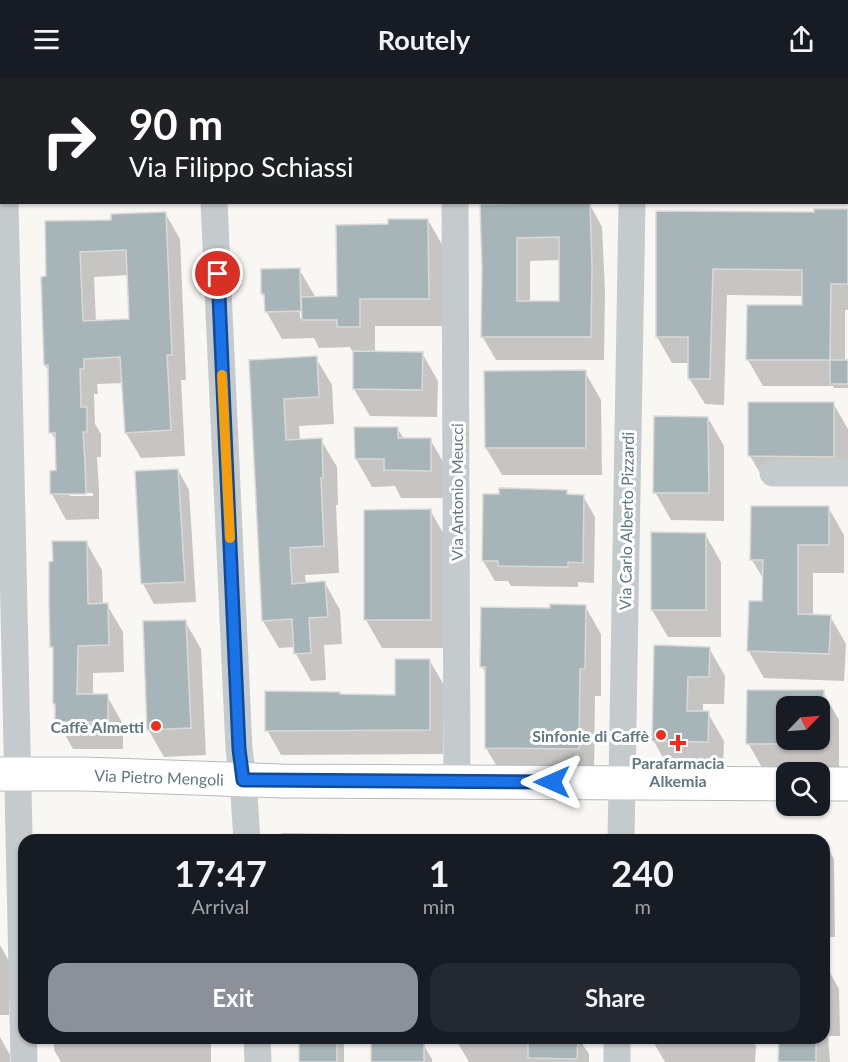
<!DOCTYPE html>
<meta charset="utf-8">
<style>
:root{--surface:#171b24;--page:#242831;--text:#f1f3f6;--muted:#9ea1a6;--accent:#8c9099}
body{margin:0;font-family:Lato,sans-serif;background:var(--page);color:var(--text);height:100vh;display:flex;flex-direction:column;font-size:22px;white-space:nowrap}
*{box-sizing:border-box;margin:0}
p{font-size:20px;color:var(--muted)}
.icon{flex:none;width:33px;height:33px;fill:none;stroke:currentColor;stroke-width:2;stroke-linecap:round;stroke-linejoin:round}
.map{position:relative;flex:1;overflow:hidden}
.drawer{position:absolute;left:18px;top:756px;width:812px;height:210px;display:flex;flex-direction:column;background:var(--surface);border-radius:18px;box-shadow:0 2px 4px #0004}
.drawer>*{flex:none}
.top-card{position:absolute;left:0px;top:0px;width:849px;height:126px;box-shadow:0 2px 4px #0004;background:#202124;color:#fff;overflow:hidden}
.needle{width:39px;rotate:65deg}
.fabs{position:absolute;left:776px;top:618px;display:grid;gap:12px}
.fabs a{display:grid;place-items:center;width:54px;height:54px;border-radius:12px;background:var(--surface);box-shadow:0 2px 4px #0004;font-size:30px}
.pin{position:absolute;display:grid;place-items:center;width:51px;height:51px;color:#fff;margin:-26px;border:3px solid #fff;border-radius:50%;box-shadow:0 2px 6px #0007}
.me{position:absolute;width:66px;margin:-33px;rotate:270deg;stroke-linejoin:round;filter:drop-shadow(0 0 4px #0008)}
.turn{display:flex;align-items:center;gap:21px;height:126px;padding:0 30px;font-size:27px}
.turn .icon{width:78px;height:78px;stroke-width:2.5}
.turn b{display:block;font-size:42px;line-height:51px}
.eta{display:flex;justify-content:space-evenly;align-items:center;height:102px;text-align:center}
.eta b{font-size:36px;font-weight:700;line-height:42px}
.primary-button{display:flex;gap:12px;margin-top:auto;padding:12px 30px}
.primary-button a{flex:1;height:69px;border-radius:18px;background:var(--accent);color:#fff;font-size:24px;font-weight:700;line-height:69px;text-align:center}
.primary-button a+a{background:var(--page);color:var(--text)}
header{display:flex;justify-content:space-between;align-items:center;height:78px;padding:0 30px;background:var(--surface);font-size:27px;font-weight:700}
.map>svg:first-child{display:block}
</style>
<header><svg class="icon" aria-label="menu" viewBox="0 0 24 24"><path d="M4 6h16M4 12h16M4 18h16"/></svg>Routely<svg class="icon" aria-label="share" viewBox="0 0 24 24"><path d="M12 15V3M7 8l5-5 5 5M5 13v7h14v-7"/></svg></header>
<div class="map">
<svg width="848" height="984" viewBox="0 0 848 984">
<rect width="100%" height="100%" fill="#f8f7f4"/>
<path fill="#e8e9e8" d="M0,0h183v1l-181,1v71h-2z"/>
<path fill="#dae0d5" d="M663,0h164v1l-164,1z"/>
<path fill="#0003" fill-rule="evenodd" d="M0,0h104l-1,2h-101v69h-2z
M390,0h56v2h-55z
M494,0h42v2h-42z
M563,0h58l1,2h-59z
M589,125l13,24 3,64 -1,69h-108l-14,-24 1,-67 -1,-63zM560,182v42l-30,1v-42z
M848,133v99h-3v52h3v26h-14l-1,-2h-70l-15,-26 55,-53v-11l-76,-1 -3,110 -19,-1 -16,-26v-15h-17l-15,-26v-124h159z
M165,135l15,26 6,141h-5l4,76 -44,2 -15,-25 -3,-50 -26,1 1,10h-4l1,30 6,10v23h-4l2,32v30l-33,1 -14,-26 -1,-22h7l-1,-29 -6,-11 -2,-60 -4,-7 2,-87 65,-57zM129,197l2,45 -35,2 -2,-45zM70,415h23v3h-23z
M428,142l16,28v78h-69v26l47,1 16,28 -1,36 -67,-1 -16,-27v-34l-4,-8 -31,1 -5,-10 -32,1 -16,-28v-11l-4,-6 37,-25 17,29 22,-1 52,-71zM299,218h3l1,22h-3z
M316,280l16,27 2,39 -35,2 1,15 21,-1 16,27 1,38h-2l3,68 -34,2 1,9 19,-1 15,27 2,34 -18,1 2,35 -15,1 -15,-27 -1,-7 -16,1 -16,-27 -13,-260z
M585,294l16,28 1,75h-100l-16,-27z
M833,325l15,26v55l-82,-1 -16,-27z
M708,340l16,28v75l-53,-1 -16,-28z
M397,350l7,11h26l16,28v31h-45l-6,-12 -23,1 -16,-28v-30z
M178,392l11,20 7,112 -42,2 -11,-20z
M566,414l3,4h14l12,21 -1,66 -16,-1v5l-67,-1 -3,-5h-13l-12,-20z
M828,429l16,28v38h-31v43h17l16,28 -2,37 -80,-3 -16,-28 15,-47 1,-23 -12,-20z
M430,432l16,28v110h-64l-16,-28z
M705,456l16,28v75h-53l-16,-27z
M86,464l16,28 1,35h4l16,27 1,40 -31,1v23h14l16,28v25h-50l-16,-28v-13l-3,-5v-51l-3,-6z
M585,528l16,28v62h-6l-1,80 -92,-1 -16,-27 1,-72 -5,-9 69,-57z
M185,543l16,28 5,106 -42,2 -16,-28z
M656,569l53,1 16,28 -1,28h-21v9h5l16,28 -1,28 -54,-1 -16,-28z
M430,583l14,24 -1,69 -162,1 -14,-25 73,-34h57z
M749,613l74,1 16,28v51h-75l-16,-28zM786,628h33v34h-33z
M282,755l62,1 3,6h-72z
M49,756l147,3 2,3h-150z
M437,757l38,1 2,4h-40z
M515,758l56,2 2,2h-58z
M750,761l50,1h-50z
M824,763l10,18 1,78h-11z
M0,867l9,16v54h-9z
M824,891h4l11,20 1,47h-12l2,26h-51l1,-24h44z
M0,959l10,18v7h-10z
M54,960h157v24h-150l-7,-12z
M301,960h41l2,3v21h-44z
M388,960h21l4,6h10l9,15v3h-60l15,-18z
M459,960h124v7l6,9v8h-120l-10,-17z
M651,960h100l5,8 -1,16h-90z"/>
<path fill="#a8b5b8" stroke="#d9d9d7" stroke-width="1.5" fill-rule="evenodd" d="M590,124l2,65 -1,70h-110l1,-68 -2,-65zM559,159v64h-42v-63z
M814,131h34v75h-17l-1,76h-84l1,-55h55v-35l-89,-1 -3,110h-22v-42h-32v-126l158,1z
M166,134l6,143h-5l4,75 -46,3 -5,-76 -36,2v10h-4l1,38h6v25h-4l2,30 1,32h-36v-23l6,-1 -1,-37h-6l-1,-68h-4l-3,-88 5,-1 -1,-55 66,-1v-6zM126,172l3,69 -46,2 -3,-69z
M388,141h40l1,80h-69v28h-23v-7h-35l-1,-23 36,-1 -1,-71 52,-1z
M300,190l1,43 -36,1 -1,-18h-3v-25z
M353,273l70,1 -1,38 -69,-1z
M317,278l2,41 -35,2 2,41 36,-2 1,40h-2l3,68 -34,2 2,36 33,-3 3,36 -19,1 2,35 -17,1 -2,-35 -30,2 -13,-261z
M830,282h18v24h-18z
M586,292v78h-101l-1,-77z
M748,324h86v55l-86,-1z
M654,338l54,1 1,76h-56z
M354,349h44v11h33v33l-47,-1v-11h-29z
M178,391l7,113 -44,2 -6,-113z
M499,410l68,2v4l17,1 -1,68 -15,-1v5l-70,-1v-5h-16l1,-67h16z
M751,428h78v39h-31v69l33,1 -2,39 -82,-3 2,-50h13l1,-41h-13z
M431,431v111h-67v-110z
M651,454l55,1v77h-55z
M52,463h35l1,63 20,-1 1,42 -31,1 -1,48h31v28h-53v-18h-2v-57h-3l-1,-42v-43l4,-1z
M550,526l36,1 -1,64h-5l-1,80 -94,-1v-81h-5l1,-60 69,1z
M186,542l5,108 -44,2 -4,-109z
M654,567l56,2 -1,30h-21l-1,34h22l-1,31 -56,-1z
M395,581h35v71l-165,1v-40l75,1v2l55,1z
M747,612h77v54h-78zM786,628h33v34h-33z
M299,960h38v24h-38z
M386,960h23v5h15v19h-53v-20h15z
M528,960h50l-1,21 -49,-1z
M779,960h37v24h-38z"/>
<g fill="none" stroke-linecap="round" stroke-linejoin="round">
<g stroke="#b5bcbe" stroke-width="35">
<path id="major" d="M0,696h83l198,7 505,3
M819,706h29"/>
</g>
<path stroke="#c5cacc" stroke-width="27" d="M209,0v2
M455,2v-2
M634,2v-2
M0,102h2
M5,124l19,860
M214,124l25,547 4,31 4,60
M455,124l2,580
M773,395h75
M621,762l11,-638
M257,960l1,24
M617,984v-24"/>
<use href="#major" stroke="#fff" stroke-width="33"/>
</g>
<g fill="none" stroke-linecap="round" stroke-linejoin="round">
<g stroke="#114b97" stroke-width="15">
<path id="route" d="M218,196l21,475 4,31 309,2"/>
</g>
<use href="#route" stroke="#1a73e8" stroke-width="10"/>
<path stroke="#f59e0b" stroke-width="10" d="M222,297l8,163"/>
</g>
<g fill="#ef2f1d" stroke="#fff" stroke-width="2">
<circle cx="156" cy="648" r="6"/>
<circle cx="661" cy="657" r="6"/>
<path d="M675 656h6v6h6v6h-6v6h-6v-6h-6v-6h6z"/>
</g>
<g text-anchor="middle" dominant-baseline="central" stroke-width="6" stroke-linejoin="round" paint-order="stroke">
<g font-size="16" fill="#607881" stroke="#fff">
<text transform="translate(456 414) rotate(-90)">Via Antonio Meucci</text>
<text transform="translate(626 443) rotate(-89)">Via Carlo Alberto Pizzardi</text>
<text transform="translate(159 699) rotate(2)">Via Pietro Mengoli</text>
</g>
<g font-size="16" font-weight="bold" fill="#607881" stroke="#fff" text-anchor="end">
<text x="144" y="648">Caffè Almetti</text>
<text x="649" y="657">Sinfonie di Caffè</text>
<text x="678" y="684" text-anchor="middle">Parafarmacia<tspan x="678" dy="18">Alkemia</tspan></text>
</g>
</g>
</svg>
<div class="fabs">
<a><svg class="needle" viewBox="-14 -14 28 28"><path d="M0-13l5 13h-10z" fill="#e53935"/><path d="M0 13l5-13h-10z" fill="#9ea1a6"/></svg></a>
<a><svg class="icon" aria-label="search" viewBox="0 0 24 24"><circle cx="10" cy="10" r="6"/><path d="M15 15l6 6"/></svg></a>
</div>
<div class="pin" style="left:218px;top:196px;background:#d93025"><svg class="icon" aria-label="arrive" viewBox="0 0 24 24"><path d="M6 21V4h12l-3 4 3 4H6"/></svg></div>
<svg class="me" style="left:552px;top:704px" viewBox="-20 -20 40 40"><path d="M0-17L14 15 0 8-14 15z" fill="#1a73e8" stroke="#fff" stroke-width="4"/></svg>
<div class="top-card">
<div class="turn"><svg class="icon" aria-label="right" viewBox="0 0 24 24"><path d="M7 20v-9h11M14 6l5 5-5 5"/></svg><div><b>90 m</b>Via Filippo Schiassi</div></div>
</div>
<section class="drawer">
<div class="eta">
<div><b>17:47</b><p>Arrival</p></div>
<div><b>1</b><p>min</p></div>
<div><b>240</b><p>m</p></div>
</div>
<div class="primary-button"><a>Exit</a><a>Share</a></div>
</section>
</div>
